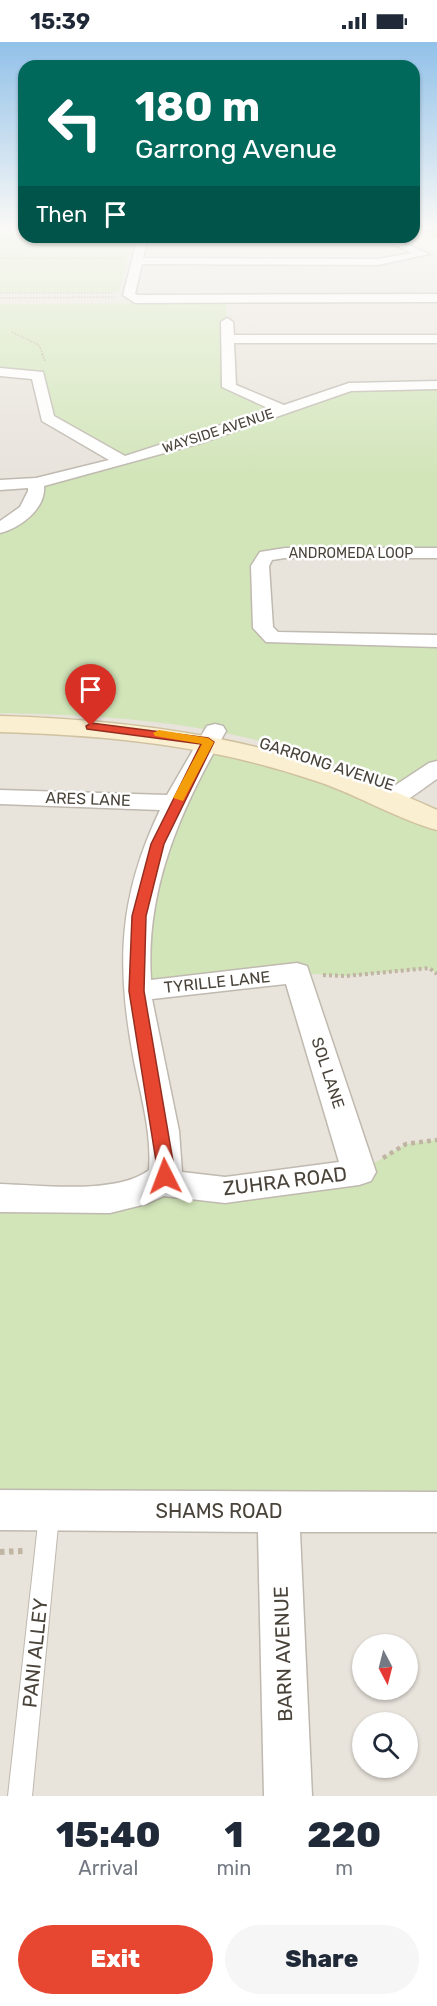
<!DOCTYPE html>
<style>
:root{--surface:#fff;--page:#f6f6f7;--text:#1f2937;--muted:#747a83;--accent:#e74731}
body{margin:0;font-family:Rubik,sans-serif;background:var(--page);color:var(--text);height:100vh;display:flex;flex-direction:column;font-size:22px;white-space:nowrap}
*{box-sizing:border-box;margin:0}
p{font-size:20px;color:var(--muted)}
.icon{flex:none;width:33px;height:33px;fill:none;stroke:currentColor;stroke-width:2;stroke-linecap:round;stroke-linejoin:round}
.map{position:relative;height:1754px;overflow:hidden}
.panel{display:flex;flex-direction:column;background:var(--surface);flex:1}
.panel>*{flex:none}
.guide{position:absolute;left:18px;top:18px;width:402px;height:183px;border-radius:18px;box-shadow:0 2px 4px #0004;background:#00695c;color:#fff;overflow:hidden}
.needle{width:39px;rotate:173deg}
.fabs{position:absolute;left:352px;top:1592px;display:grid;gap:12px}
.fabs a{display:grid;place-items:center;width:66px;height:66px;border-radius:50%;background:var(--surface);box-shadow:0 2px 4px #0004;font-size:30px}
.pin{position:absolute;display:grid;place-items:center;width:51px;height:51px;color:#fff;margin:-62px -26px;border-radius:50% 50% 50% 0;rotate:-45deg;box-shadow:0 0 6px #0007}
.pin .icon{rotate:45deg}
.me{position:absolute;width:66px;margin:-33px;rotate:357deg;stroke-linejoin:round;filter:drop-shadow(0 0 4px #0008)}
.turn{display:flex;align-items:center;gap:21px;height:126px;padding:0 18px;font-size:27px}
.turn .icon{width:78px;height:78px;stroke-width:2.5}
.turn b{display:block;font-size:42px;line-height:51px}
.then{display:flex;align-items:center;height:57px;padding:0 18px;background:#0003;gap:12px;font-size:22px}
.eta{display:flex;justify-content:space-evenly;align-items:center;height:102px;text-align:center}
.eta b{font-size:36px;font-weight:800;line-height:42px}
.primary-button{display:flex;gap:12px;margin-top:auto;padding:12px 18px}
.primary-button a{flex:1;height:69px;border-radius:36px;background:var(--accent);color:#fff;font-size:24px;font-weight:800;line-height:69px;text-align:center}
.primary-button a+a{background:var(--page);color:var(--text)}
.status{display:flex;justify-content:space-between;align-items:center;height:42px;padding:0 30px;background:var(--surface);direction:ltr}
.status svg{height:16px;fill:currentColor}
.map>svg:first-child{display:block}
</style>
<div class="status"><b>15:39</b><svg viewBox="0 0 49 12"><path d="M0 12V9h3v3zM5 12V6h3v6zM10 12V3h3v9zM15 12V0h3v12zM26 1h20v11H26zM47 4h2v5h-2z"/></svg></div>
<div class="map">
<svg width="437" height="1754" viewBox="0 0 437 1754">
<rect width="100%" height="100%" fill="#f5f2ec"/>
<path fill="#e8e3db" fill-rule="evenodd" d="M0,188h24v7h364l49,17v1542h-437zM363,1602h45v45h-45zM363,1680h45v45h-45z"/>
<path fill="#d2e5b9" d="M0,188h24v7h110l-15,55h-119z
M226,261l2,81 56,26 56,-20 97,-5v168l-171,3 -1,77 172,8v127l-33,22c-41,-16 -82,-32 -125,-44 -91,-26 -185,-31 -279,-33v-185l11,-6 25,-39 86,-22 -65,-36 -16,-47 -41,-6v-68z
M208,700l229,79v153l-8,-6 -83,8 -49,-3 -160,18 2,-75z
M437,1098v372l-437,-2v-312l359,-26 47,-28z"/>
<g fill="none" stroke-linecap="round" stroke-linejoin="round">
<g stroke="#bfb9af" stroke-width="2">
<path id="lane" d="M49,1463l7,3 3,7 -27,281h-24l31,-281 3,-7z"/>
</g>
<g stroke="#bfb9af" stroke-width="3">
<path id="street" d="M138,195h10l-5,21 235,1 34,-6 -35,-16h14l38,17 -51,11 -236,-1 -7,30 3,1 299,-1v8l-302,1 -12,-8z
M227,276l6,4 1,13h203v8h-203l2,42 48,20 65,-22 88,-2v8l-86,2 -150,52 -157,43c2,23 -24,42 -44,47v-12l20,-14 8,-16v-3l-28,2v-10l36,-2 73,-18 -67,-39 -10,-42 -32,-3v-8l43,4 11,44 71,40 145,-47 -48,-22 -1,-65z
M285,506h152v10h-152l-13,2 -3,6 4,61 5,5 159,3v12l-171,-5 -13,-14 -2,-62 9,-14z
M215,682l8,2 3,5c-45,77 -81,158 -75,249l146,-17 10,3 69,206 -5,9 -12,4 -134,18 -61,-7 -18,8 -36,9 -110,-1v-28c41,1 117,11 149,-14 3,-36 -8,-74 -15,-109 -18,-95 -16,-163 26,-251l-160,-6v-14l167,5 37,-64 3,-5zM286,942l53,178 -114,15 -43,-5 -3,-41 -27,-132z
M437,719v18c-16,10 -35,30 -55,25l-3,-5 3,-5 47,-31z
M0,1448l437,2v40h-137l12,264h-48l-6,-264 -258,-2z"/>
</g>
<g stroke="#d0c2a0" stroke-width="3">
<path id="secondary" d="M0,674c159,5 291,27 437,94v20c-38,-10 -79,-35 -118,-48 -104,-36 -210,-47 -319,-50z"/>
</g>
<g stroke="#d09c4a" stroke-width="3">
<path id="highway" d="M426,188h11v6z"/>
</g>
<path stroke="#c0b4a2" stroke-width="1.5" stroke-dasharray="1.5 1.5" stroke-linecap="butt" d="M0,216h122
M0,251h114
M0,256l113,-1
M12,290l27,13 4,10"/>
<path stroke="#c0b4a2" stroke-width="2" stroke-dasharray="1.5 1.5" stroke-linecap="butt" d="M42,312l3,7"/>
<path stroke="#c0b4a2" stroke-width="4" stroke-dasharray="3 3" stroke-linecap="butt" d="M323,933l23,1 83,-8 8,6"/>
<path stroke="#c0b4a2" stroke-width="4.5" stroke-dasharray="4 4" stroke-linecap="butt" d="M383,1116l23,-14 31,-4"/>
<path stroke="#c0b4a2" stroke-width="6" stroke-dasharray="4.5 4.5" stroke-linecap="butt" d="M0,1510l23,-1"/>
<use href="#lane" fill="#fff" fill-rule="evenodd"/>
<use href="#street" fill="#fff" fill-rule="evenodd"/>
<use href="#secondary" fill="#faefd0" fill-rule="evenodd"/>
<use href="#highway" fill="#f1c77a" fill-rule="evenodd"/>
</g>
<linearGradient id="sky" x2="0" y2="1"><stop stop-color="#91c1e9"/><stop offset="0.43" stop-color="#faf9f6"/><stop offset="1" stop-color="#faf9f6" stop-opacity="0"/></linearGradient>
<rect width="437" height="433" fill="url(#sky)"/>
<path fill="#e74731" stroke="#962e20" stroke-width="1.5" d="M91,681l117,15 6,4 -50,102 -18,72 -2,75 30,176 -4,13h-11l-30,-189 3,-75 19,-72 50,-100 -114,-15 -1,-3z"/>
<path fill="#f59e0b" d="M159,688l49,8 6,4 -31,59 -10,-3 29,-54 -47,-8 -2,-3z"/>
<g text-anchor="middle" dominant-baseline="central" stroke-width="5" stroke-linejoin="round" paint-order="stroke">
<g font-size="14" fill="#49433a" stroke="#fff">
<text transform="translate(218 389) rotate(-18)">WAYSIDE AVENUE</text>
<text x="351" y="511">ANDROMEDA LOOP</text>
</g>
<g font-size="16" fill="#49433a" stroke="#fff">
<text transform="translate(327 722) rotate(18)">GARRONG AVENUE</text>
<text transform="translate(88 757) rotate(2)">ARES LANE</text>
<text transform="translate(217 940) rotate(-6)">TYRILLE LANE</text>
<text transform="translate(328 1031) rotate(72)">SOL LANE</text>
</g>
<g font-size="20" fill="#49433a" stroke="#fff">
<text transform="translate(285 1139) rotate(-7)">ZUHRA ROAD</text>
<text x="219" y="1469">SHAMS ROAD</text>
<text transform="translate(35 1611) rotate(-84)">PANI ALLEY</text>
<text transform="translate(283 1612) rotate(-92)">BARN AVENUE</text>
</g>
</g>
</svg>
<div class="fabs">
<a><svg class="needle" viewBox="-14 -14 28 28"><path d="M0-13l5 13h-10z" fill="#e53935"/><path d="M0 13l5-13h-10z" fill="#747a83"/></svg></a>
<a><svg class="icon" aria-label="search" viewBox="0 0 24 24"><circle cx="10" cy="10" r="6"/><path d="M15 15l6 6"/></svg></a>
</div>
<div class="pin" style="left:91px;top:684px;background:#d93025"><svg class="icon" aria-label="arrive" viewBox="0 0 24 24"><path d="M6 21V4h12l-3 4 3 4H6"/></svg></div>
<svg class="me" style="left:165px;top:1134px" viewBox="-20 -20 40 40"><path d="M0-17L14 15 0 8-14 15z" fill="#e74731" stroke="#fff" stroke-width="4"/></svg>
<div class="guide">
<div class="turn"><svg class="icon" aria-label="left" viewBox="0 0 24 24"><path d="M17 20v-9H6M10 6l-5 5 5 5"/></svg><div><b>180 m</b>Garrong Avenue</div></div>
<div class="then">Then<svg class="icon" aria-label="arrive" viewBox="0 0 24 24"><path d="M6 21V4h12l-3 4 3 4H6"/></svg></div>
</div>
</div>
<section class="panel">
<div class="eta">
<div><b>15:40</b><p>Arrival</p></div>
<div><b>1</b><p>min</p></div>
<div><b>220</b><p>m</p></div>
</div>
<div class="primary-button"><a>Exit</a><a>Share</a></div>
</section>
